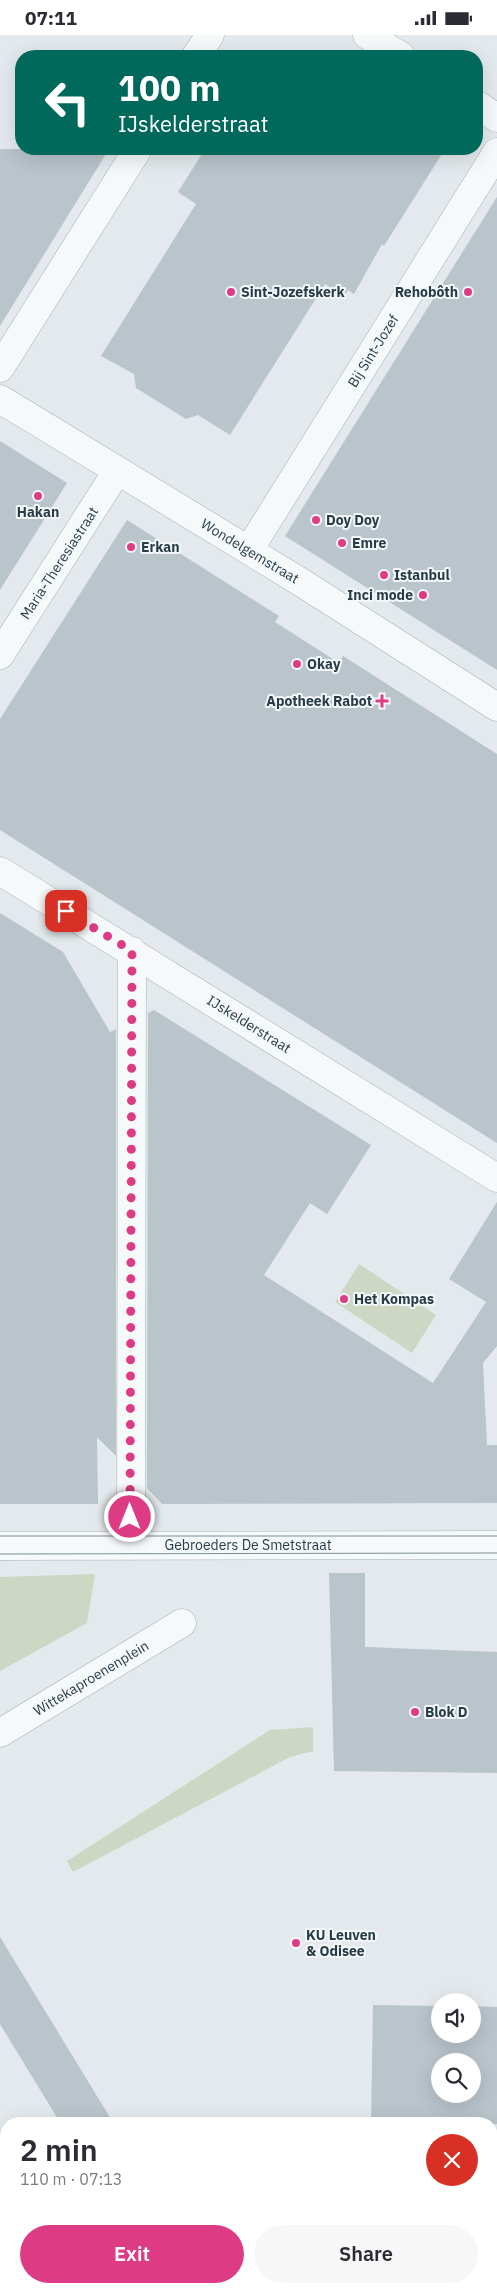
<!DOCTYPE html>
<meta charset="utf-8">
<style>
:root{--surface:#fff;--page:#f7f7f7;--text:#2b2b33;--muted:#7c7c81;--accent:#dd3c84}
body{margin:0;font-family:"IBM Plex Sans",sans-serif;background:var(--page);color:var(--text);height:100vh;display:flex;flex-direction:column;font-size:19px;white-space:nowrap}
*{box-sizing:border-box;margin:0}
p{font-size:16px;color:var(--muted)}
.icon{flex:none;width:28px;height:28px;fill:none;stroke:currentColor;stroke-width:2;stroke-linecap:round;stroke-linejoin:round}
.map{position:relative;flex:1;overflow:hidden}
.drawer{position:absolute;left:0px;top:2082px;width:498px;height:176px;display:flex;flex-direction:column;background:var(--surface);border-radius:20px 20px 0 0;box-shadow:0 5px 20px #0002}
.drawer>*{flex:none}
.guide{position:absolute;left:15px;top:15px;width:468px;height:105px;border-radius:20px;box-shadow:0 5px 20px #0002;background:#00695c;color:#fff;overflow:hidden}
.buttons{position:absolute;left:431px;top:1958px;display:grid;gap:10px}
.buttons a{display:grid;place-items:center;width:50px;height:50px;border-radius:50%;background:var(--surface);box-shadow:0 5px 20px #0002;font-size:25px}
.pin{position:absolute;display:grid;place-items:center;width:42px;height:42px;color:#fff;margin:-21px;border-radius:10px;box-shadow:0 2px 8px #0006}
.me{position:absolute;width:55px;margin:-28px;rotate:0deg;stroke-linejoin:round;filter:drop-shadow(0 0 4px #0008)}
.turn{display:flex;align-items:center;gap:18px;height:105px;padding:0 20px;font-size:22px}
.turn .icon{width:65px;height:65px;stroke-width:2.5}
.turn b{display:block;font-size:35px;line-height:42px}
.round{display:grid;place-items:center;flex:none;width:52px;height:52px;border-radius:26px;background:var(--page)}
.summary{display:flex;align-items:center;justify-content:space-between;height:85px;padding:0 20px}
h1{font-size:30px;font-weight:600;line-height:38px}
.primary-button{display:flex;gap:10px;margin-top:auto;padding:10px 20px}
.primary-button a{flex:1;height:58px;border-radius:30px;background:var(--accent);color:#fff;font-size:20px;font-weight:600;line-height:58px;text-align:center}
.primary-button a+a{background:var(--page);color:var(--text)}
.status{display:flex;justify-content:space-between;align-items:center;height:35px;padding:0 25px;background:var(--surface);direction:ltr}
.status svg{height:14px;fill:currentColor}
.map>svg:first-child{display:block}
</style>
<div class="status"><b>07:11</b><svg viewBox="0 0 49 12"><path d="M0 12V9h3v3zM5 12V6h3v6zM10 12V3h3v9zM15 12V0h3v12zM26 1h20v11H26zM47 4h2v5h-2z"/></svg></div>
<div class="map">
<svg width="497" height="2258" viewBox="0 0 497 2258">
<rect width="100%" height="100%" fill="#e3e9ec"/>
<path fill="#ced7c3" d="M359,1229l77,51 -24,38 -77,-51z
M95,1539l-8,49 -87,48v-94z
M313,1692v24l-23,6 -217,115 -6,-11 203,-131z"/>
<path fill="#b9c4cb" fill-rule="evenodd" d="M0,114h109l-109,177z
M205,114h240l-61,97 -2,-2 -28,50 -6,-4 -4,6 -19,-12 -95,151 -32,-20 -12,4 -50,-31 -2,-14 -33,-18 95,-152 -18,-12z
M497,162v473l-212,-134z
M0,406l67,42 -67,107z
M127,485l152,96 -4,6 64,41 4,-7 154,98v389l-497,-313v-111z
M0,878l63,39 47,80 6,-3v427l-19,-19 1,67h-98z
M154,975l217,135 -44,69 -17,-11 -46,72 169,108 53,-81 -37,-23 48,-77v144l-14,17 4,82h10v58l-335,1 -15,-16 1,-475z
M329,1538h36v74l132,5v121l-163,-2z
M0,1902l114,187h-53l-61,-100z
M373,1970l67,1v28h32v-28l25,1v117h-126zM440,2026h32v33h-32z"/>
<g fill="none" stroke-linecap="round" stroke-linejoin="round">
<g stroke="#a7b2b7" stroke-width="29">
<path id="minor" d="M367,0l34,21
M196,21l14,-21
M476,69l21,14
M0,333l138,-219
M0,364l299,182 198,126
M249,515l248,-398
M0,620l117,-184
M0,836l497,307
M0,1511l497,-1
M131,1511l1,-595
M0,1698l182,-110
M0,2143l6,11
M66,2252l4,6"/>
</g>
<use href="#minor" stroke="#f6f9fa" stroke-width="28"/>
<path stroke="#7a8e98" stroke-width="1" d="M0,1501h497
M0,1519l497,-1"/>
</g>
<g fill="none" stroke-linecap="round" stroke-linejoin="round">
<path stroke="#dd3c84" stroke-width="9" stroke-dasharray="0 16.2" d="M66,876l66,40 -2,566"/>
</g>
<g fill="#dd3c84" stroke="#f3f7f9" stroke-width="2">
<circle cx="231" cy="257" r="5"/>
<circle cx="468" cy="257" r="5"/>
<circle cx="38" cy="461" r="5"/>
<circle cx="316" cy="485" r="5"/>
<circle cx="342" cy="508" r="5"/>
<circle cx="131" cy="512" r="5"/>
<circle cx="384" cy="540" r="5"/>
<circle cx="423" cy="560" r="5"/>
<circle cx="297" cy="629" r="5"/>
<path d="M379.5 658.5h5v5h5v5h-5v5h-5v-5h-5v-5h5z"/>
<circle cx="344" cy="1264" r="5"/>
<circle cx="415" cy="1677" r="5"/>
<circle cx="296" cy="1908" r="5"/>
</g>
<g text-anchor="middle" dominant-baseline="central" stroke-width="4" stroke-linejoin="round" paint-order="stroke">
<g font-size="14" font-weight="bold" fill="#283c47" stroke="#f3f7f9" text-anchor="start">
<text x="241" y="257">Sint-Jozefskerk</text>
<text x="458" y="257" text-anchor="end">Rehobôth</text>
<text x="38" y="477" text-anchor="middle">Hakan</text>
<text x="326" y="485">Doy Doy</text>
<text x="352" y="508">Emre</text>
<text x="141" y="512">Erkan</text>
<text x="394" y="540">Istanbul</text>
<text x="413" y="560" text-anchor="end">Inci mode</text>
<text x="307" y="629">Okay</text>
<text x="372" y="666" text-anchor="end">Apotheek Rabot</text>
<text x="354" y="1264">Het Kompas</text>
<text x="425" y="1677">Blok D</text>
<text x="306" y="1900">KU Leuven<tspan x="306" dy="16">&amp; Odisee</tspan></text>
</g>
<g font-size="14" fill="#283c47" stroke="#f3f7f9">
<text transform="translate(373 316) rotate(-58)">Bij Sint-Jozef</text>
<text transform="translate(250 516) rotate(31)">Wondelgemstraat</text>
<text transform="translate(59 528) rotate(-57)">Maria-Theresiastraat</text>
<text transform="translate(249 989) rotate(32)">IJskelderstraat</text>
<text x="248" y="1510">Gebroeders De Smetstraat</text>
<text transform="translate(91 1643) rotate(-31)">Wittekaproenenplein</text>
</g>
</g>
</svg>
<div class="buttons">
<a><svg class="icon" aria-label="sound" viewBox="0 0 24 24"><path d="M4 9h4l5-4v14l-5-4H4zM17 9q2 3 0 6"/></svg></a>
<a><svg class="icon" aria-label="search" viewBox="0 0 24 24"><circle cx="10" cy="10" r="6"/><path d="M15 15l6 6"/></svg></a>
</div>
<div class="pin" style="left:66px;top:876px;background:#d93025"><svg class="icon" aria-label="arrive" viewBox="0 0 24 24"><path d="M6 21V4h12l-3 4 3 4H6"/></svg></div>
<svg class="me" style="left:130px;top:1482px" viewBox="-20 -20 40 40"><circle r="17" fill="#dd3c84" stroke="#fff" stroke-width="3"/><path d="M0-11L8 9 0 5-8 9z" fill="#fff"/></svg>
<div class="guide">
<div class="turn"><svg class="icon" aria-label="left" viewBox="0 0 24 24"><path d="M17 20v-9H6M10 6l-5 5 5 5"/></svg><div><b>100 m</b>IJskelderstraat</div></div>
</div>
<section class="drawer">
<div class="summary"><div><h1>2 min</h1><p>110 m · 07:13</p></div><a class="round" style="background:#d93025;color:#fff"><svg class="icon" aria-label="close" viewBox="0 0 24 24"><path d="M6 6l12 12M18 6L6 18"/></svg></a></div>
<div class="primary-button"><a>Exit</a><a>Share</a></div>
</section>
</div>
